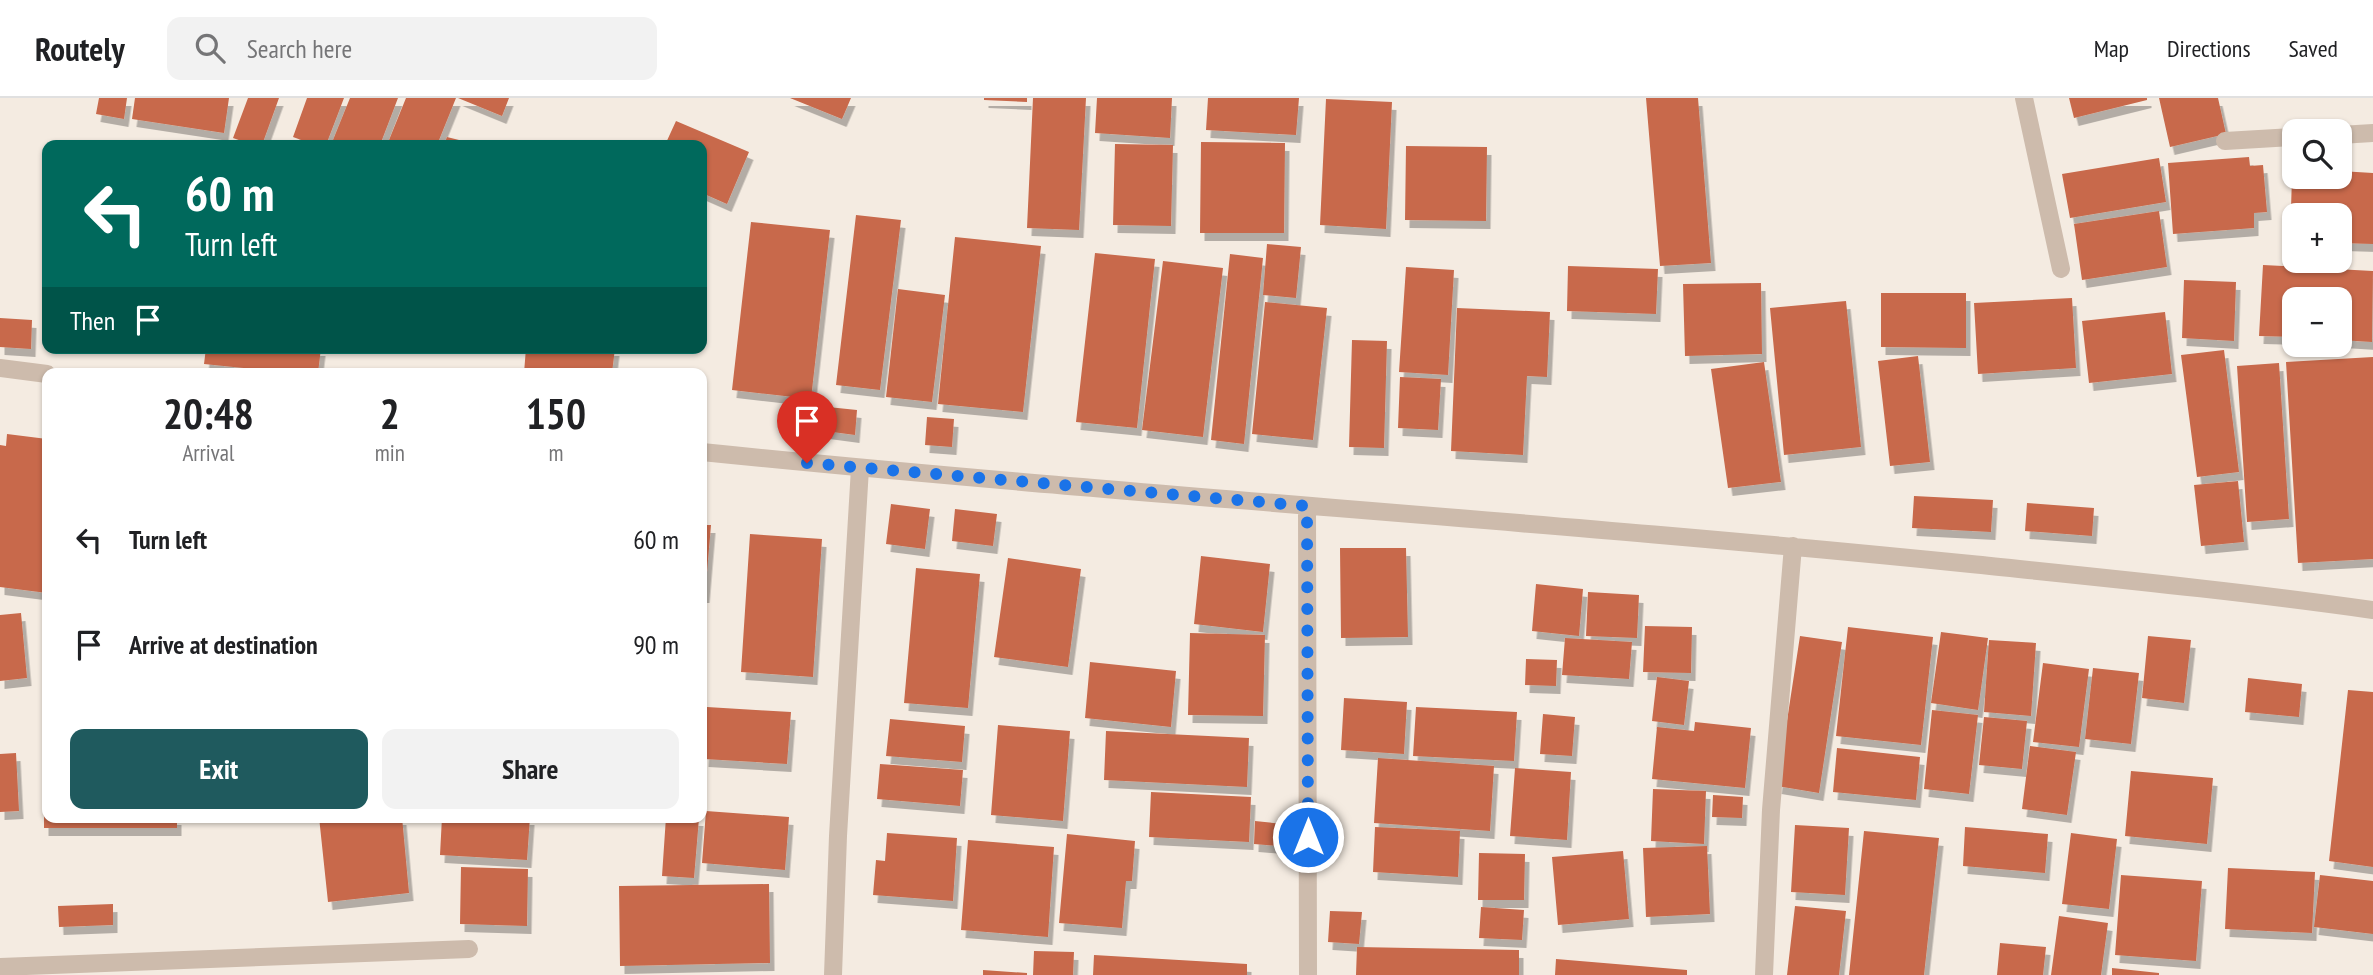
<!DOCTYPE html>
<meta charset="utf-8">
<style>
:root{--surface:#fff;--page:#f2f2f2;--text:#202124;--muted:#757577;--line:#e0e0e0;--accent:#1f5a5e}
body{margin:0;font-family:"PT Sans Narrow",sans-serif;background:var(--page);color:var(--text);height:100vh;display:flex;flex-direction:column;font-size:26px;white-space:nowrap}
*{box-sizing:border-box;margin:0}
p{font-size:23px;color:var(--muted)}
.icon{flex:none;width:38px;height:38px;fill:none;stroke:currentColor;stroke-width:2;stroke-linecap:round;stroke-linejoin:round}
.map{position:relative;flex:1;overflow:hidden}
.side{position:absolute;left:42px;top:270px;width:665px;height:455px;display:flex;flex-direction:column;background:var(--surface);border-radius:14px;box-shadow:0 2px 5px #0004}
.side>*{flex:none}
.guide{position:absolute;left:42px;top:42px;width:665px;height:214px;border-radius:14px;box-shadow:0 2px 5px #0004;background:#00695c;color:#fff;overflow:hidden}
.controls{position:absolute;left:2282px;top:21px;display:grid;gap:14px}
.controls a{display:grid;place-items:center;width:70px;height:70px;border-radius:14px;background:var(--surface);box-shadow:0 2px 5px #0004;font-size:35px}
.pin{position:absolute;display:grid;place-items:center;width:60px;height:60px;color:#fff;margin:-72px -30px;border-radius:50% 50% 50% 0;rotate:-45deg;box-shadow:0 0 7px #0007}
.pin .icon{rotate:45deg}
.me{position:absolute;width:77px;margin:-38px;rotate:0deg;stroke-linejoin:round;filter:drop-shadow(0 0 5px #0008)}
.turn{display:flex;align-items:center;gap:24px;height:147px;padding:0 28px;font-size:32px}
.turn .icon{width:91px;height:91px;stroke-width:2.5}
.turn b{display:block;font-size:49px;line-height:60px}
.then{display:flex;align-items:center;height:66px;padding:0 28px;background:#0003;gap:14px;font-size:26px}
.eta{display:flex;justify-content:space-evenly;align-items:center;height:119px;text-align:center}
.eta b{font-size:42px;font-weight:800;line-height:49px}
.cta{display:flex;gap:14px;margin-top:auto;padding:14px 28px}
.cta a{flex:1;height:80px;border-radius:14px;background:var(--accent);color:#fff;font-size:28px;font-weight:800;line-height:80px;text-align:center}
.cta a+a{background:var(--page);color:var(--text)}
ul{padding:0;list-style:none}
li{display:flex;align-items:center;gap:21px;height:105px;padding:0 28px}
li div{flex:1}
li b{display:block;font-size:26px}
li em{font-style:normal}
header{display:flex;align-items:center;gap:42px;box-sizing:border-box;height:98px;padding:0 35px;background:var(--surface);border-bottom:2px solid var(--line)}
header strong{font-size:33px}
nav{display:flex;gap:38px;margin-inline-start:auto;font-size:24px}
.search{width:490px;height:63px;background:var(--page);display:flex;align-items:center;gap:18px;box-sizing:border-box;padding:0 24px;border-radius:14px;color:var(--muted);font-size:26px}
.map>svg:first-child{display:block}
</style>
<header>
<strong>Routely</strong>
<div class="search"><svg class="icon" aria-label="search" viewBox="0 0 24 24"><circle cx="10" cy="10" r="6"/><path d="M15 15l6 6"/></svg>Search here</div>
<nav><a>Map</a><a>Directions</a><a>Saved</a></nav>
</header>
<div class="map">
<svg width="2373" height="877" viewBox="0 0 2373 877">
<defs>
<filter id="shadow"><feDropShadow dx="4.5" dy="8" stdDeviation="0" flood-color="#0004"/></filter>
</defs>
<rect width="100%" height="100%" fill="#f4ebe1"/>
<path fill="#c8694b" filter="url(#shadow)" d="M99,0h28l-3,21 -28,-5z
M135,0h94l-5,35 -92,-14z
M248,0h31l-17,47h-9l-20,-7z
M307,0h37l-18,47h-11l-22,-8z
M350,0h48l-18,47h-49z
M406,0h50l-19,47h-50z
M458,0h51l-7,18z
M790,0h61l-9,21z
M984,0h43v4l-43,-2z
M1033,0h53l-7,132 -52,-2z
M1097,0h75l-2,40 -75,-5z
M1208,0h91l-3,37 -90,-5z
M1646,0h52l13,165 -51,3z
M2069,0h78v2l-73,18z
M2159,0h59l8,36 -56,13z
M1326,1l66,3 -6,127 -66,-4z
M676,23l73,31 -22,52 -25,-11v-48h-37z
M447,39l28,7v1h-31z
M1201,44l84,1 -1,90h-84z
M1115,46l58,1 -2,81 -58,-1z
M1406,48l81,1 -1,74 -81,-1z
M2249,59l1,9 13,-1 4,47 -13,1v15l-81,6 -5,-71z
M2159,60l7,44 -96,16 -8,-44z
M2340,73l33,2v71l-33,-1v-28h-46v25h-4l2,-63h48z
M2159,113l8,56 -85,13 -8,-56z
M856,117l45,5 -21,170 -44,-5z
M751,124l79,8 -19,169 -79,-9z
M955,139l86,9 -18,166 -85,-8z
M1267,146l34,3 -5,51 -33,-3z
M1095,155l60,6 -18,169 -61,-6z
M1230,156l33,4 -19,186 -33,-4z
M1163,163l60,7 -20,169 -61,-7z
M2263,167l110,6 -1,71 -32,-2v-41h-46v38l-35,-1z
M1568,168l90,3 -2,45 -89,-3z
M1406,169l48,3 -6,105 -49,-3z
M2184,182l52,2 -2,59 -52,-3z
M1761,185l1,71 -77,2 -2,-72z
M898,191l47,6 -13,107 -46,-5z
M1881,195h85v55l-85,-1z
M2072,200l4,70 -98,6 -4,-71z
M1846,203l15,146 -77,8 -14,-147z
M1265,204l62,6 -14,132 -61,-6z
M1457,210l93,4 -3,65 -20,-1 -4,79 -72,-4z
M2165,214l7,62 -83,9 -7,-62z
M0,220l32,2 -1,29 -31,-2z
M1352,242l35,1 -3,107 -35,-1z
M206,250h115l-3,25h-25l-89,-9z
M526,250h89l-3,25h-88z
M2224,252l15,122 -42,5 -16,-122z
M1918,258l12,106 -40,4 -12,-105z
M2373,259v202l-75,4 -12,-201z
M1764,264l17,120 -53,6 -17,-119z
M2279,265l10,156 -42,3 -10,-156z
M1400,279l41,2 -3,51 -40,-2z
M828,309l29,3 -2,25 -30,-4z
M927,319l27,2 -2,28 -27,-2z
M7,336l40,5v154l-47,-6v-142l6,1z
M2238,383l6,61 -43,4 -7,-61z
M1914,398l79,4 -2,32 -79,-4z
M2027,405l67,5 -2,28 -67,-5z
M891,406l39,5 -5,40 -39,-5z
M955,411l42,5 -4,32 -41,-5z
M702,427h9l-6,70h-3z
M750,436l72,5 -9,138 -72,-5z
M1340,450h66l2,89 -67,1z
M1201,458l69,8 -7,68 -69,-8z
M1008,460l73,11 -13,98 -74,-10z
M916,470l64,6 -12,134 -64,-5z
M1536,486l47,5 -4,47 -47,-5z
M1588,494l51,3 -2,43 -51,-2z
M21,515l6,65 -27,3v-66z
M1645,528l47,1 -1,46 -48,-1z
M1848,529l85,10 -12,108 -85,-9z
M1941,534l47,6 -10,72 -47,-7z
M1190,535l75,2 -2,81 -75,-1z
M1800,538l42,6 -23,151 -42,-7z
M2148,538l43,4 -7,63 -42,-5z
M1565,540l67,4 -3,37 -67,-4z
M1989,542l47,3 -5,73 -47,-4z
M1526,561l31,1 -1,26 -31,-1z
M1090,564l86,9 -5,56 -86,-9z
M2043,565l46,6 -10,78 -46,-5z
M2093,570l46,5 -8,71 -46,-5z
M1657,579l32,4 -5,44 -32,-4z
M2248,580l54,6 -3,33 -54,-5z
M2348,592l25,2v175l-44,-6z
M1344,600l63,4 -3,52 -63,-4z
M707,609l84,5 -4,52 -83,-5z
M1416,609l101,5 -3,49 -101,-5z
M1932,612l46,5 -9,79 -45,-5z
M1543,616l32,3 -3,39 -32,-2z
M1984,619l43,4 -5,48 -43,-4z
M890,621l75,7 -3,36 -76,-6z
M1695,624l56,6 -6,60 -93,-9 5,-52 37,4z
M998,627l72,6 -7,90 -72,-6z
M1106,633l143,7 -2,49 -143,-7z
M2030,648l46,6 -9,63 -45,-6z
M1837,650l83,9 -4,43 -83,-8z
M16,655l3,58 -19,1v-58z
M44,657h3v62h130v11h-133z
M1378,660l116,8 -4,65 -116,-8z
M880,666l83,6 -3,36 -83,-7z
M1515,670l56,4 -4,68 -57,-4z
M2131,673l82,7 -6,66 -82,-8z
M1653,691l53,2 -2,53 -53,-3z
M1151,694l100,5 -2,45 -100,-5z
M1713,697l30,2 -1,21 -30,-1z
M706,713l83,6 -4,53 -83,-7z
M319,719h83l7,76 -81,9z
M442,719h88l-3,43 -87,-5z
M666,719l33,1 -5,60 -32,-2z
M1255,723l37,4 -2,22 -36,-3z
M1795,727l54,3 -4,67 -54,-3z
M1375,729l85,4 -2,46 -85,-5z
M1965,729l83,7 -3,39 -82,-7z
M1864,733l75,7 -15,137h-75z
M887,735l70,5 -4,63 -80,-6 3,-35 9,1z
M2071,735l46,6 -8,70 -47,-5z
M1067,736l68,7 -3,40h-6l-4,47 -63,-5z
M968,742l86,7 -6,90 -87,-7z
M1707,748l3,68 -64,3 -3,-69z
M1623,753l6,68 -71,6 -6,-68z
M1479,755l46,1 -1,46h-46z
M461,769l67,2 -1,57 -67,-2z
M2228,770l87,4 -3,61 -87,-4z
M2121,777l81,6 -6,80 -81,-6z
M2320,777l53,6v53l-59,-7z
M769,786l1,79 -150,3 -1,-80z
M113,806v21l-54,2 -1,-21z
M1795,808l51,5 -7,64h-52z
M1481,809l43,3 -2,30 -43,-2z
M1330,813l32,1 -3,32 -31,-2z
M2059,818l49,7 -7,52h-50z
M2000,845l46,4 -3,28h-46z
M1357,849l162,3v25h-163z
M1034,853l40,1 -1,23h-40z
M1094,857l153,9v11h-154z
M1556,861l131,11v5h-132z
M2112,870l47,5v2h-47z
M983,872l44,3v2h-44z"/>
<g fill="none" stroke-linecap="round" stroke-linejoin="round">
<path stroke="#cdbbac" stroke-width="18" d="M2024,0l37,171
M2340,37l33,-2
M2225,43l69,-4
M0,270l47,6
M702,354c422,43 846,69 1269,112 134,14 268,27 402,46
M1307,408l1,469
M0,869l469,-18
M833,877l5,-139 22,-368
M1764,877l7,-165 22,-264"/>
</g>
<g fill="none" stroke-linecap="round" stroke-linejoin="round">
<path stroke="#1a73e8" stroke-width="12" stroke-dasharray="0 21.6" d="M807,365l500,43 1,331"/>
</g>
</svg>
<div class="controls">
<a><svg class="icon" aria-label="search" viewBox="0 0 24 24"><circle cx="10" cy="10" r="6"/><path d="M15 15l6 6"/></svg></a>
<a>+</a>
<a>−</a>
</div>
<div class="pin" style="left:807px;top:365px;background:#d93025"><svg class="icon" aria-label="arrive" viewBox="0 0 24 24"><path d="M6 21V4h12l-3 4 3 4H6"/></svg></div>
<svg class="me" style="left:1308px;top:739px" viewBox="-20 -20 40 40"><circle r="17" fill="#1a73e8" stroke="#fff" stroke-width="3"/><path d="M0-11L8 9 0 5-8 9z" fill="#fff"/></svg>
<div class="guide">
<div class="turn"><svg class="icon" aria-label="left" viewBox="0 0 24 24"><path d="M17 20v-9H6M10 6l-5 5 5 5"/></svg><div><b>60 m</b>Turn left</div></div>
<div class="then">Then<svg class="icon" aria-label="arrive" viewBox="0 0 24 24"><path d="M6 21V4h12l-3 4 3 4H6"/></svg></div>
</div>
<section class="side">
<div class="eta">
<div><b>20:48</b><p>Arrival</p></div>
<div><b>2</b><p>min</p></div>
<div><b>150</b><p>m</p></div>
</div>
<ul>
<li><svg class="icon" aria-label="left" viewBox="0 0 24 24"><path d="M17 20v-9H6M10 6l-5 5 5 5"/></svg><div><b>Turn left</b></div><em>60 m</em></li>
<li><svg class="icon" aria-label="arrive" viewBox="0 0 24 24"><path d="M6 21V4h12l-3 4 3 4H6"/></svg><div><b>Arrive at destination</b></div><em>90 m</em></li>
</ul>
<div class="cta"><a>Exit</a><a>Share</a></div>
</section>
</div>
